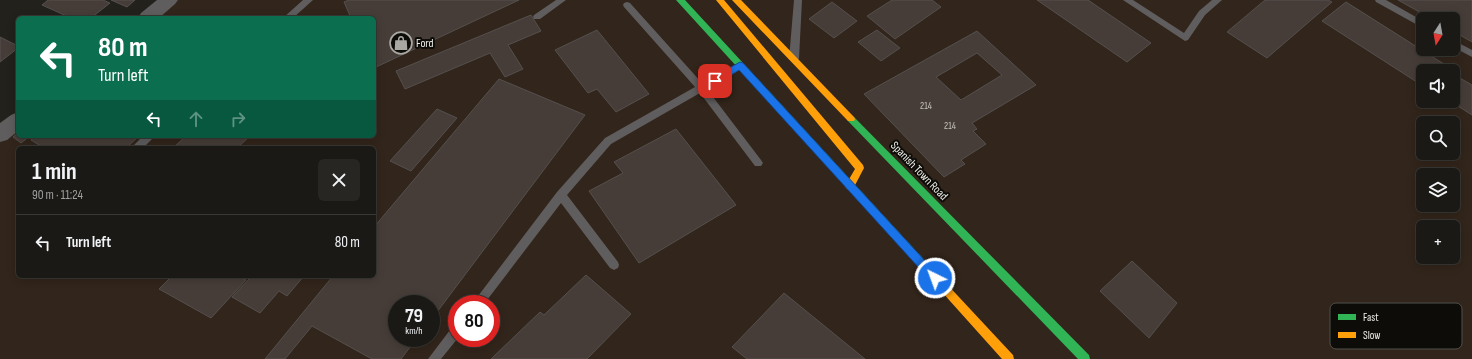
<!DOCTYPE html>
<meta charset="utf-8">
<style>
:root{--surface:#1a1915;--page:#272622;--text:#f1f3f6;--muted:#9fa0a0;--line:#383834}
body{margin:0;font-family:"Sofia Sans Condensed",sans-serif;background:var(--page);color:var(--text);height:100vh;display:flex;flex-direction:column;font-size:15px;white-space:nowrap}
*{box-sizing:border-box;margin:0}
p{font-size:13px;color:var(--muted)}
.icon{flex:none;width:22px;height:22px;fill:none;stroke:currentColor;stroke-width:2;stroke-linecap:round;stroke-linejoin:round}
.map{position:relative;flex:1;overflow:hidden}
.sheet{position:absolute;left:16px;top:146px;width:360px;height:132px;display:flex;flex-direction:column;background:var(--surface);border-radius:6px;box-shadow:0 2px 10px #0003,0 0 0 1px var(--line)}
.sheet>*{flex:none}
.hud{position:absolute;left:16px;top:16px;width:360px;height:122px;border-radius:6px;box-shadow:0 2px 10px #0003,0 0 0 1px var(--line);background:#0b6e4f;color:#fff;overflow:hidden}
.needle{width:26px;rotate:191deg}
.tools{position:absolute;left:1416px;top:12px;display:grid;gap:8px}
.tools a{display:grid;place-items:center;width:44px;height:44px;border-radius:6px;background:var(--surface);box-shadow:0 2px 10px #0003,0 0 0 1px var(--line);font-size:20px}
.speed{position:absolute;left:388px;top:295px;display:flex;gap:8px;font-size:20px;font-weight:700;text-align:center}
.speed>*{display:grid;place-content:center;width:52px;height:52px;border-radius:50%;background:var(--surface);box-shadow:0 2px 10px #0003,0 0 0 1px var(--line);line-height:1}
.speed small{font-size:10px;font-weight:400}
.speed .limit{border:6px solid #d22;background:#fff;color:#111}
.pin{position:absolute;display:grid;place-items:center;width:34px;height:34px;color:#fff;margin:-17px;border-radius:8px;box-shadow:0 2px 6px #0006}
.me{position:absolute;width:44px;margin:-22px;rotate:318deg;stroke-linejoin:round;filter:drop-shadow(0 0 3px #0008)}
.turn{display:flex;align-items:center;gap:14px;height:84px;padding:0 16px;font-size:18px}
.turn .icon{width:52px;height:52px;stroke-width:2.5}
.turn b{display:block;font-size:28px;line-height:34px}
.lanes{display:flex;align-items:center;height:38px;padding:0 16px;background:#0003;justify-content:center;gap:20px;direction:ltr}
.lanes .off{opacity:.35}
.round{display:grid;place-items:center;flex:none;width:42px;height:42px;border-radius:6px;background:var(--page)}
.summary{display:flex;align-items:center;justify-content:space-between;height:68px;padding:0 16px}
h1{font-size:24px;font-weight:700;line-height:30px}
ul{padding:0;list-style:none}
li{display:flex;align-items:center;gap:12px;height:56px;padding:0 16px;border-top:1px solid var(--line)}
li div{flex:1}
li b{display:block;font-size:15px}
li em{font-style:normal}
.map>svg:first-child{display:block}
</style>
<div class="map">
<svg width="1472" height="359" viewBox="0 0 1472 359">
<rect width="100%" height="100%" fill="#22211c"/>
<path fill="#32251b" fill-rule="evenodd" d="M174,0h1298v359h-1472v-220l18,-15v12h356v-118h-222zM1423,19h30v30h-30zM1423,71h30v30h-30zM1423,123h30v30h-30zM18,148h356v128h-356zM1423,175h30v30h-30zM1423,227h30v30h-30zM397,304h34v34h-34zM457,304h34v34h-34z"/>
<path fill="#473d38" stroke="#54504e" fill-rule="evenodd" d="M48,0h55l7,3 -19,15h-20l-29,-13z
M111,0h24l-8,7z
M349,0h170l-145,68v-50h-23l-7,-16z
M892,0h40l9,7 -46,32 -28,-23z
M1037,0h51l63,43 -24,19z
M1265,0h63l4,2 -65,56 -40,-26z
M1398,0h74v42l-19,-11v-12h-21z
M832,2l25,19 -23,17 -25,-19z
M1346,2l109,69 -2,2v-2h-30v15l-101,-65z
M531,15l10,16 -33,14 15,24 -18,8 -15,-24 -85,36 -9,-18z
M597,30l52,64 -33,18 -19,-23 -9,4 -33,-43z
M877,30l23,18 -19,13 -23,-19z
M977,31l59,54 -64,38 5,6 -4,2 13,13 -25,16 4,4 -21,13 -80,-83zM977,53l25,22 -41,25 -25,-23z
M0,37l18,9v2l-18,14z
M1458,77l14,8v30l-22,-14h3v-19z
M499,79l86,36 -154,205v-16h-34v34h20l-16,21h-29l-60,-33 -27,33h-20l68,-83h41v-49z
M437,109l20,9 -46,53 -21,-10z
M676,129l60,76 -97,58 -50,-72 34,-18 -9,-11z
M18,133v3h12l-9,7 -8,-6z
M36,136h103l-13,12h-82l-13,-8z
M186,136h64l-13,12h-64z
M1132,261l45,42 -28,35 -49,-47z
M586,275l45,39 -44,45h-96l49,-47 4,3z
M172,276h66l8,4 -35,38 -52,-29z
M252,276h52l-17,20 -8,-5 -19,22 -28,-16z
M784,293l81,66h-118l-15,-12z"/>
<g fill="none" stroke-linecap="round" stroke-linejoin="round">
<path fill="#5f5d5d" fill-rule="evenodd" d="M303,0h10l-20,18h-10z
M556,0h10l-26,19h-6l-1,-2 1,-2z
M794,0h8l-3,59 -5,3 -5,-3z
M1123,0h10l51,33 15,-22 13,-11h10l-17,15 -17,25 -3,1z
M1375,0h11l37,21v7l-47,-26z
M627,2l3,1 72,80 35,-19h6l2,2 -2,2 -36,21 54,71 2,3 -2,3h-6l-55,-73 -89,51 -44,51 51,67 1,3 -1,3 -4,2 -4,-2 -49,-65 -77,101h-12l85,-112 48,-54 90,-51 -71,-80 -1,-2 1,-2z
M1453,40l19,10v7l-19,-10z
M143,136h12l-12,12h-12z
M457,325l1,13 -17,21h-13l25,-33z"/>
<path fill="#5f5d5d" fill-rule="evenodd" d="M157,0h21l-3,4 -16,14h-21l3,-5z
M18,112v19l-11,9 -7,2v-19l11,-8z"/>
<path fill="#30b455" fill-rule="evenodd" d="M676,0h9l245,266 2,3 -2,3 -3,1 -3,-1z
M851,116l3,1 235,238 1,4h-12l-230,-238 -1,-2z"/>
<path fill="#ff9f0a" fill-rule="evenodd" d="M716,0h8l139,165 1,3 -11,21 -3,1 -3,-1 -2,-3 10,-17z
M732,0h9l113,117 1,2 -1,2h-6z
M927,265l3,1 83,89 1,4h-12l-78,-87 -2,-3 2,-3z"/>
</g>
<path fill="#1a73e8" stroke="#114b97" d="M740,62l3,1 195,212 1,3 -1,3h-7l-192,-211 -21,13h-6v-5z"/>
<defs>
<g id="shop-ring" transform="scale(1.15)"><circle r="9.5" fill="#0d0c08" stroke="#a9a8a2" stroke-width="1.5"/><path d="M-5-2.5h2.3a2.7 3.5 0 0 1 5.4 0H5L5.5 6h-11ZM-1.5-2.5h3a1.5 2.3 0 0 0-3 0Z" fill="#a9a8a2"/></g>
</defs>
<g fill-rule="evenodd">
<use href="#shop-ring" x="401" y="43"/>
</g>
<g text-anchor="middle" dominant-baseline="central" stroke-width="4" stroke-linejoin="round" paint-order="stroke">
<g font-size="10" fill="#c6c3be">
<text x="926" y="106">214</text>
<text x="950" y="126">214</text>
</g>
<g font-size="12" fill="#f1f0ea" stroke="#0d0c08" text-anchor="start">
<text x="416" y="43">Ford</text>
</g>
<g font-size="12" fill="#f1f0ea" stroke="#0d0c08">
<text transform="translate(919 171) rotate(46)">Spanish Town Road</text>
</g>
</g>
<rect x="1330" y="303" width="132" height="46" rx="6" fill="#0d0c08" stroke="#51504c" stroke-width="1"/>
<rect x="1338" y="314" width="18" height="6" fill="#30b455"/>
<rect x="1338" y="332" width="18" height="6" fill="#ff9f0a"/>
<g font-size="11" fill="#f1f0ea">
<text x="1363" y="321">Fast</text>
<text x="1363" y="339">Slow</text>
</g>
</svg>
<div class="tools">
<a><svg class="needle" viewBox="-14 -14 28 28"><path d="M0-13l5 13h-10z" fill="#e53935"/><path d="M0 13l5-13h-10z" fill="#9fa0a0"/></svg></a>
<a><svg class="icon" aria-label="sound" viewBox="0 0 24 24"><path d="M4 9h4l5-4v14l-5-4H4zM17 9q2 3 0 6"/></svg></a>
<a><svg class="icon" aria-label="search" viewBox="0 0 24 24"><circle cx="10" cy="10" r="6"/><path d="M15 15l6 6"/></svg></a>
<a><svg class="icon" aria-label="layers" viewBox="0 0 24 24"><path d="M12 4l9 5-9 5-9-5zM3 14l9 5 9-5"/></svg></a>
<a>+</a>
</div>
<div class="speed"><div>79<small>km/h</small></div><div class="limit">80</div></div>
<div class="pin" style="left:715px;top:81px;background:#d93025"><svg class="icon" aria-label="arrive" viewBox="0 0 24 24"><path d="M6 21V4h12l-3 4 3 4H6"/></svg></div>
<svg class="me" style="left:935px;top:278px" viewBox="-20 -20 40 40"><circle r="17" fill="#1a73e8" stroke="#fff" stroke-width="3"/><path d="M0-11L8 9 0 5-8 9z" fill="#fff"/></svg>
<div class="hud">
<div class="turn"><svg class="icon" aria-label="left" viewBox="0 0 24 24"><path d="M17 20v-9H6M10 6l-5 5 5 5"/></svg><div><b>80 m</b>Turn left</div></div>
<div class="lanes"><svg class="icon" aria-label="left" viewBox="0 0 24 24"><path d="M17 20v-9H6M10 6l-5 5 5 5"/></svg><svg class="icon off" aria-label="ahead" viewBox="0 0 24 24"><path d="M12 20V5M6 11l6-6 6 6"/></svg><svg class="icon off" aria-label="right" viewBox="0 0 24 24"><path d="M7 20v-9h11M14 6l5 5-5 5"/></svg></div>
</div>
<section class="sheet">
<div class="summary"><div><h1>1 min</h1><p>90 m · 11:24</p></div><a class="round"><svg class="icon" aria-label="close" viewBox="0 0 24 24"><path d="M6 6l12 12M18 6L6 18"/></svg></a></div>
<ul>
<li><svg class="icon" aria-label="left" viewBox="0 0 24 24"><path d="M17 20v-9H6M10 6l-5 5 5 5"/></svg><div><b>Turn left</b></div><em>80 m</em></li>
</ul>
</section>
</div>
